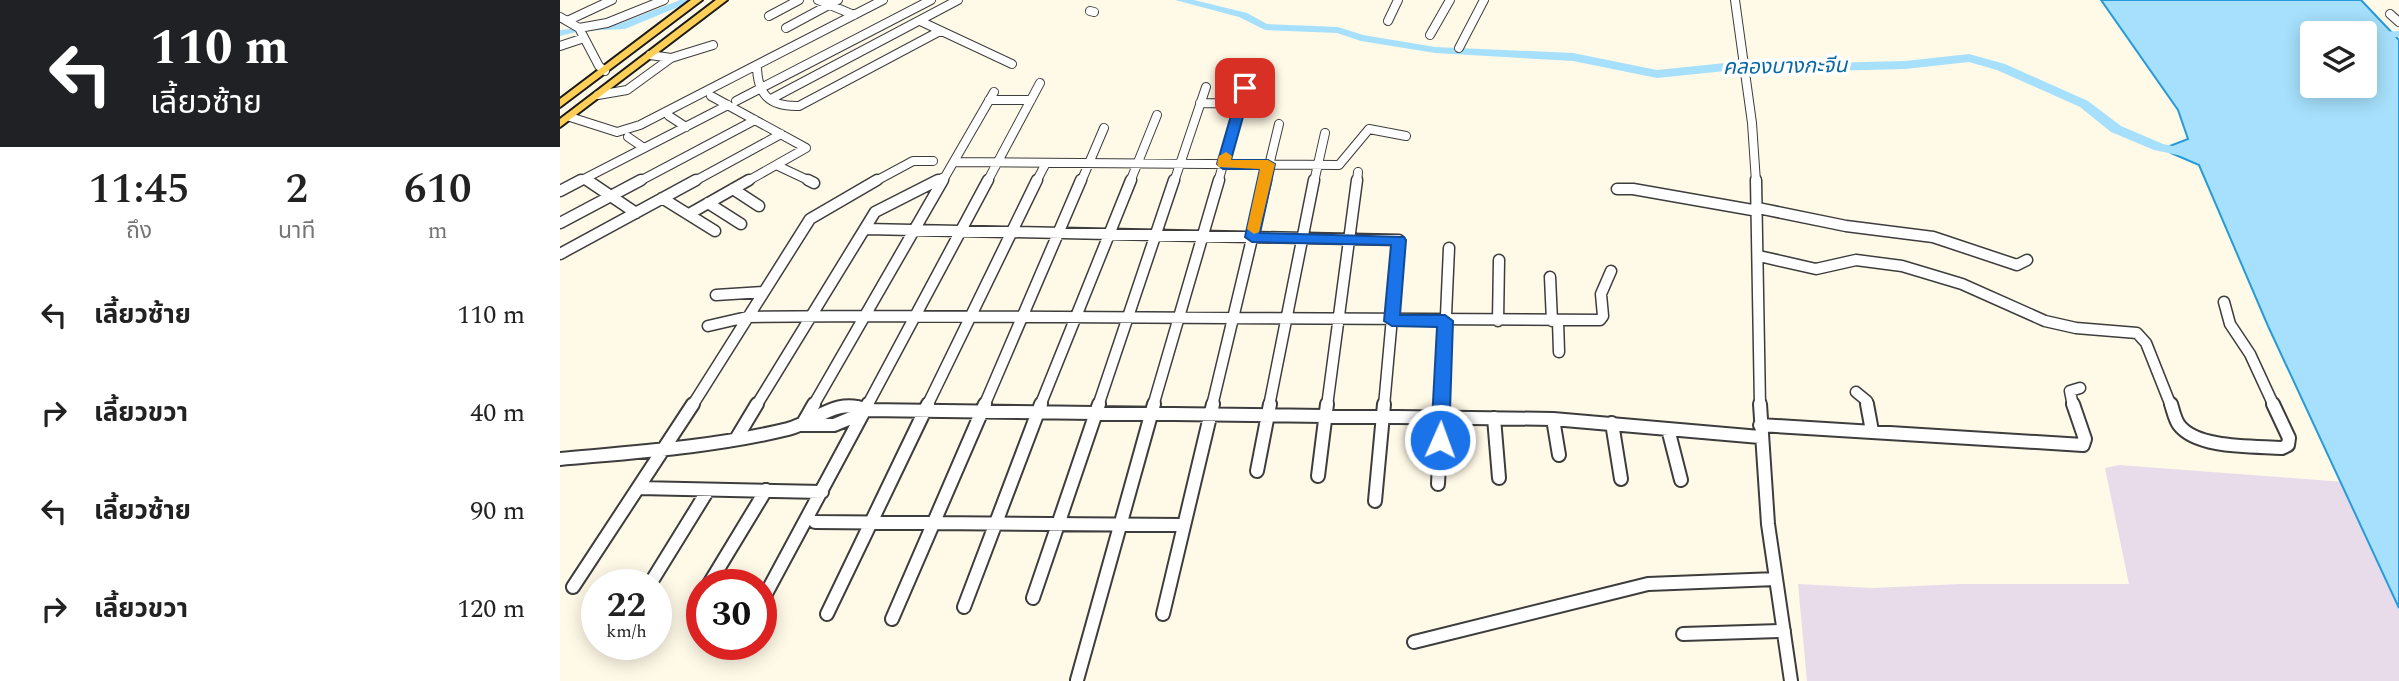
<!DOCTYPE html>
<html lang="th">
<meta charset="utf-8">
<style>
:root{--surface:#fff;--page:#f2f2f2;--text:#222;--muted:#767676}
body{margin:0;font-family:Spectral,"Noto Sans Thai",serif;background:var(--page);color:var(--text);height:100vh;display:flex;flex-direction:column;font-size:26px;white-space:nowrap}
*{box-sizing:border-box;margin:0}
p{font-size:23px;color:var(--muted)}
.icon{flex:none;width:38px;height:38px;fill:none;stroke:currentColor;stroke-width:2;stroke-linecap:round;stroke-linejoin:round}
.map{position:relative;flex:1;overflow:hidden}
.sheet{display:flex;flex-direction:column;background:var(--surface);width:560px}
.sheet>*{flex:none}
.top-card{background:#202124;color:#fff;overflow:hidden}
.fabs{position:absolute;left:1740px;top:21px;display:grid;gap:14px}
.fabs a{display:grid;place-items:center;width:77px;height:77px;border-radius:7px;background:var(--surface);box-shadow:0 4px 18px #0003;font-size:35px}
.speed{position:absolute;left:21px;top:569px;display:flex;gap:14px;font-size:35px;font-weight:700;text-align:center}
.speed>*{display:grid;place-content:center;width:91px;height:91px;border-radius:50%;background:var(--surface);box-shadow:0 4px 18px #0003;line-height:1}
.speed small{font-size:18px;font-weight:400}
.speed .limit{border:10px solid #d22;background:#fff;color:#111}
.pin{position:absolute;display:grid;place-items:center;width:60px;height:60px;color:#fff;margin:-30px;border-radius:14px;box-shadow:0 4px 10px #0006}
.me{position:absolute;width:77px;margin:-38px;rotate:2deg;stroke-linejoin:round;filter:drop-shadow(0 0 5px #0008)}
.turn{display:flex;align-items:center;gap:24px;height:147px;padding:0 35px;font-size:32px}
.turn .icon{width:91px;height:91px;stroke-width:2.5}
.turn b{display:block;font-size:49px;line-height:60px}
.eta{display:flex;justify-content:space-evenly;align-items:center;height:119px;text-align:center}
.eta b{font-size:42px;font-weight:600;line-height:49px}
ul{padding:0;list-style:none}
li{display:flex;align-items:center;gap:21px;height:98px;padding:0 35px}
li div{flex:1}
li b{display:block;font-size:26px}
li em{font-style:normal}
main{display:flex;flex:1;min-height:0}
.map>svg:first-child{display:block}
</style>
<main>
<section class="sheet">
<div class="top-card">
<div class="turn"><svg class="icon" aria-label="left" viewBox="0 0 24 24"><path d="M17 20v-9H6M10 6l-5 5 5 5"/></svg><div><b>110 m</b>เลี้ยวซ้าย</div></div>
</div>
<div class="eta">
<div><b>11:45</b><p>ถึง</p></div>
<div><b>2</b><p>นาที</p></div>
<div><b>610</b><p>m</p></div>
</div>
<ul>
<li><svg class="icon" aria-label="left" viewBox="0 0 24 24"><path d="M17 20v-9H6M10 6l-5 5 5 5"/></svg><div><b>เลี้ยวซ้าย</b></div><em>110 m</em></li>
<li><svg class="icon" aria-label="right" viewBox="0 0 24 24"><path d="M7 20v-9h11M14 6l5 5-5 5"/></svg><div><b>เลี้ยวขวา</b></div><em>40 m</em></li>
<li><svg class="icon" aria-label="left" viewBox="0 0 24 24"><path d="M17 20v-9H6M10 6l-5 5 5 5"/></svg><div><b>เลี้ยวซ้าย</b></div><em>90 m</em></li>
<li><svg class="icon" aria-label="right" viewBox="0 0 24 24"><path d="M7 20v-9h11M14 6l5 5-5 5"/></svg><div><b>เลี้ยวขวา</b></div><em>120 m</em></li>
</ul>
</section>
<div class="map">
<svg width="1839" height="681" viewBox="0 0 1839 681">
<rect width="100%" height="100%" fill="#fff9e7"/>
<path fill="#e8dceb" d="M1559,465l225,17 55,118v81h-592l-9,-97 75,4 88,-4h168l-24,-116z"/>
<path fill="#a6e0fc" stroke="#269ada" stroke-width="2" fill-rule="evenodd" d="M1541,0h260l38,40v568l-131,-282 -69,-161 -28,-12 -1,-7 18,-7 -10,-29zM1752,33h52v53h-52z"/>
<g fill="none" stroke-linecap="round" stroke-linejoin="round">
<path fill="#a6e0fc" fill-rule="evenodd" d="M120,0h15l-70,29 -45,2 -20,5v-6l59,-6z
M615,0h19l53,13 20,11 71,3 25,8 72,12 138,6 84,17 78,-8 51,2 119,-3 64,-7 36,10 83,37 33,25 42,18 34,7 2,3 -7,4 -38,-8 -43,-18 -31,-25 -83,-37 -28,-8 -64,7 -119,3 -51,-2 -78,8 -84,-17 -138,-8 -74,-12 -24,-8 -72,-3 -26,-13z
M1839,31v6l-35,1v-5h-5z"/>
<g stroke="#3d3d3d" stroke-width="10">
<path id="minor-far2" d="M258,0l36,15
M1175,0l17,123 4,59
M530,11l4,1
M1830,14l9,8
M209,16l30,-16
M0,17l19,11 20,38 6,5
M7,21l45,-21
M360,21l92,43
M828,21l10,-21
M19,28l28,-5 57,-23
M226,28l52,-28
M870,35l20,-35
M0,46l24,-8
M899,48l25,-48
M111,58l42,-13
M197,65c0,29 12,42 42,41l141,-75
M38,95l29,-5 44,-32 -21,-3
M151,96l95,52 -60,34
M211,99l187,-99
M429,100h42
M176,101l195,-101
M640,103l61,1
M109,116l17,11
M10,117l47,15 23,-7 243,-125
M68,137l16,11
M394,162l385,3 30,-36 37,7
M218,166l34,16
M25,179l5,3
M18,182l150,-77
M78,182l117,-62
M133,182l88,-48
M314,182l39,-21h20
M374,182l10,-5
M382,182l52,-90
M427,182l53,-99
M476,182l10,-19
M521,182l23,-54
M570,182l27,-67
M614,182l32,-95
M658,182l32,-109
M705,182l14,-58
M754,182l11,-49
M797,182l1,-10"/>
</g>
<g stroke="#3d3d3d" stroke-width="13">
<path id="minor-far1" d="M27,180l49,33
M248,180l6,3
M1196,180l4,226
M173,189l26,17
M1057,189h16l125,22
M0,191l21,-11
M102,198l53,33
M148,203l33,21
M1198,208l88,18 87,11 84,28 10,-5
M129,214l60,-34
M0,223l81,-43
M306,229l533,11 -15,166
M0,254l136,-74
M1199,256l57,13 40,-9 46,6 60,18 83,37 31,7 61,5 9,10 25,63
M990,277l2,44
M156,295l47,-3
M1664,302l6,22 20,30 24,52
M938,321l1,-61
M998,321l1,31
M148,326l39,-9 117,-1 736,4 3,-4 -2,-22 10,-23
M1296,392l11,9 1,5
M132,406l118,-187 67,-39
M196,406l119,-194 63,-32
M253,406l130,-226
M284,406h13
M307,406l121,-226
M367,406l110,-226
M424,406l97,-226
M480,406l91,-226
M538,406l76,-226
M593,406l66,-226
M652,406l54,-226
M709,406l45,-226
M767,406l30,-226
M882,406l7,-158
M1513,406l-3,-15 10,-3"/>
</g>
<g stroke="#3d3d3d" stroke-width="16">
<path id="minor" d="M254,404l-12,21h32l29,-12
M1200,404l8,120 23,157
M1307,404l5,27
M1611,404c2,6 4,16 8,21 18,24 76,21 103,23l6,-3 1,-7 -16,-34
M934,418l5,60
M993,419l6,36
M1052,423l9,56
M1200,425l323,20 2,-6 -12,-35
M1108,429l13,51
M176,439l21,-35
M0,459c76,-7 154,-12 228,-30 29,-8 48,-32 79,-19l686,9 207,18
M697,471l13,-67
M758,476l9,-72
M878,484l4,-80
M79,488l183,4
M815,501l9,-97
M255,522l368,3
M90,584l58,-94
M149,584l57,-94
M13,587l120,-183
M473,598l66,-194
M201,603l107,-199
M404,607l77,-203
M267,614l101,-210
M603,614l50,-210
M332,619l93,-215
M1123,634l101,-3
M854,642l234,-58 128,-5
M517,680l77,-276"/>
</g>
<g stroke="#1b1b1b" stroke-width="4">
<path id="major" d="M131,0h11l-142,107v-8z
M156,0h11l-167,127v-8z"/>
</g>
<use href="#minor-far2" stroke="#fff" stroke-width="8"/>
<use href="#minor-far1" stroke="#fff" stroke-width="10"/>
<use href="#minor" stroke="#fff" stroke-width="12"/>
<use href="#major" fill="#ffcf57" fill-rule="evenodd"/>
</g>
<path fill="#1a73e8" stroke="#114b97" stroke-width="2" d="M685,85l6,3 -20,72h37l7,4 -15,69 144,4 2,3 -6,75h45l8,6 -4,119 -3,5h-12l-3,-5 6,-113 -45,-1 -8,-5 7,-76 -139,-3 -7,-5 15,-68h-37l-6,-5 22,-76z"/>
<path fill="#f59e0b" d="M666,152l6,4 -1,4h37l7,4 -16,68 -5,2 -7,-5 13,-60 -41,-2 -2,-3 2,-8z"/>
<g text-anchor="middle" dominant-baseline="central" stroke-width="7" stroke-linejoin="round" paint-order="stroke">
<g font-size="21" font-style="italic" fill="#0968a5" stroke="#fff">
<text transform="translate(1225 67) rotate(-1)">คลองบางกะจีน</text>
</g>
</g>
</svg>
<div class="fabs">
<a><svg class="icon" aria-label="layers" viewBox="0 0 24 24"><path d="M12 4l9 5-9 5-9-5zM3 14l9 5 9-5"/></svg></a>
</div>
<div class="speed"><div>22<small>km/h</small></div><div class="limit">30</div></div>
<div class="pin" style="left:685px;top:88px;background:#d93025"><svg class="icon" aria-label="arrive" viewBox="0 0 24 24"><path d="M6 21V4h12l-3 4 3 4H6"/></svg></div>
<svg class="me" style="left:880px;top:440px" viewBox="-20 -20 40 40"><circle r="17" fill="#1a73e8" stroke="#fff" stroke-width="3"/><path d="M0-11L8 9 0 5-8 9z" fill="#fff"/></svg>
</div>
</main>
